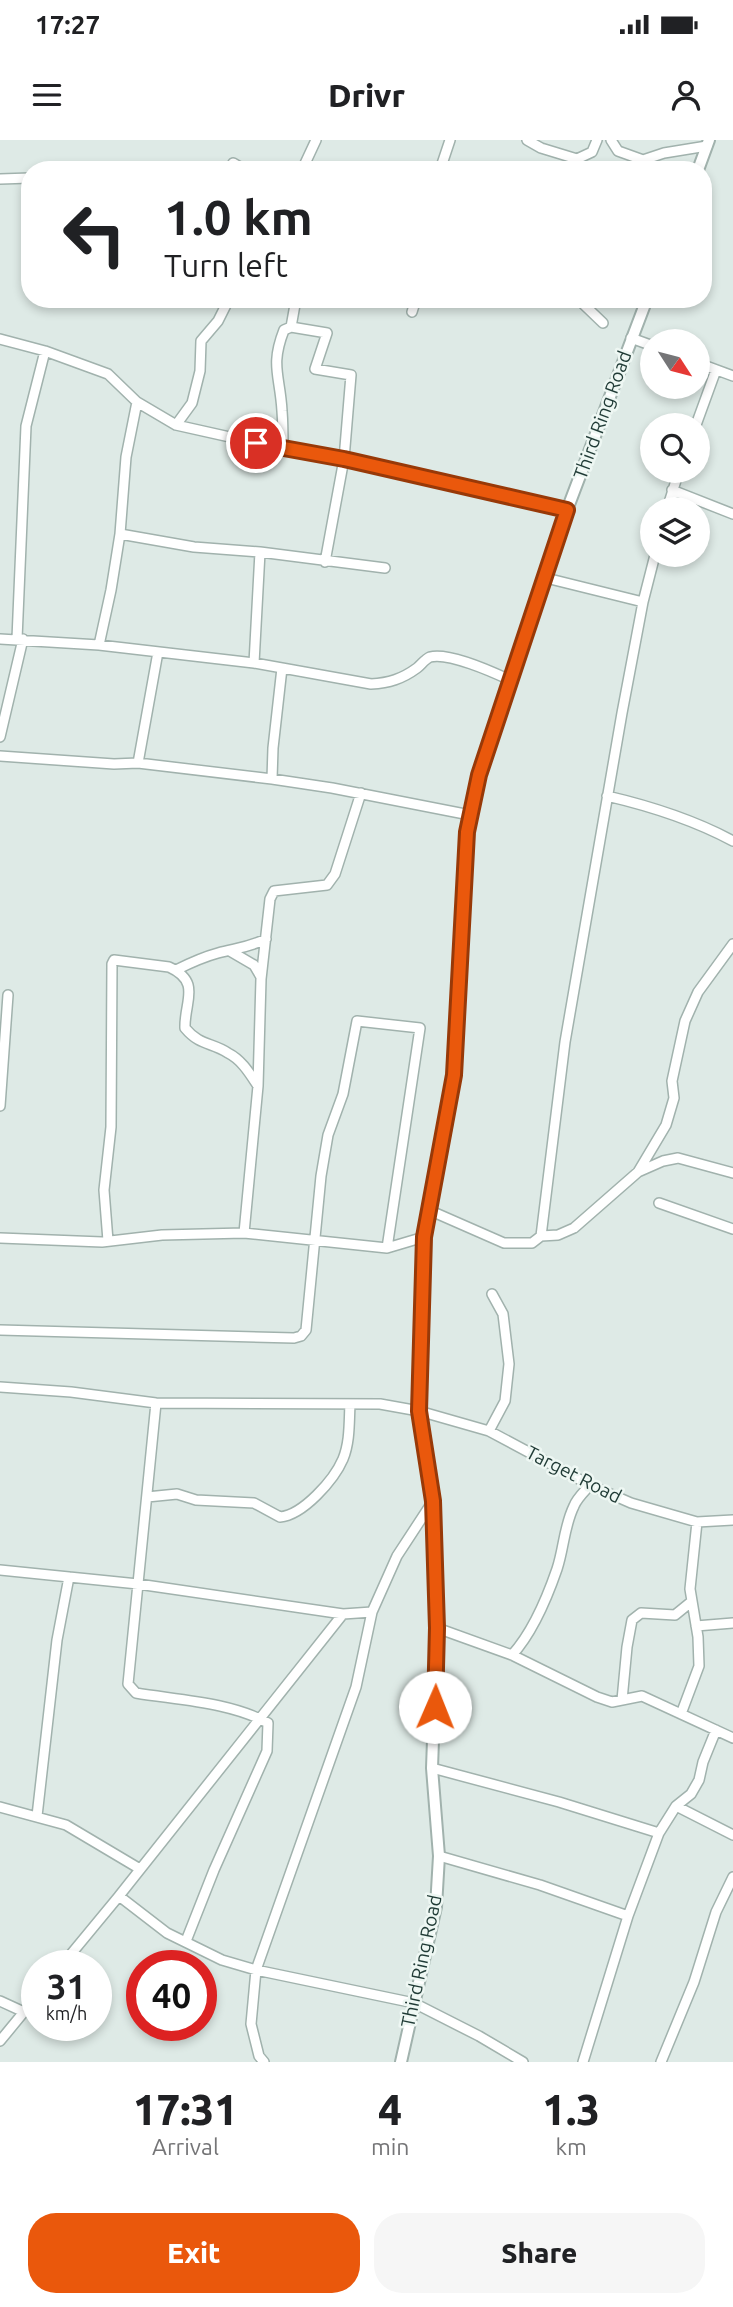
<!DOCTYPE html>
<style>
:root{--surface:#fff;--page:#f6f6f6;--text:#202124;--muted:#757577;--accent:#ea580c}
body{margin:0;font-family:Ubuntu,sans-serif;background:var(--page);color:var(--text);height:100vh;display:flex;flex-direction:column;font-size:26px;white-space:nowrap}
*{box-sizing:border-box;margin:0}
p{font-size:23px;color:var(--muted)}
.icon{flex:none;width:38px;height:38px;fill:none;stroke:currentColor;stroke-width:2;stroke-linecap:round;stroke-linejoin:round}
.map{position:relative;height:1922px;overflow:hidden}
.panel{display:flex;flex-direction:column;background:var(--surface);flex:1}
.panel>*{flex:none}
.banner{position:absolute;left:21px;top:21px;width:691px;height:147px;border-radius:28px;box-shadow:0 4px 10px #0003;background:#fff;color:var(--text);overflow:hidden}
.needle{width:46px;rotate:126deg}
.controls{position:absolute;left:640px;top:189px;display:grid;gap:14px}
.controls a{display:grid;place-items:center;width:70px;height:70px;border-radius:50%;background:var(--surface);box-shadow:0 4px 10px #0003;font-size:35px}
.speed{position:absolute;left:21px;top:1810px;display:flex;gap:14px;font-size:35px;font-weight:700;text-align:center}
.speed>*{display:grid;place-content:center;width:91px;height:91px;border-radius:50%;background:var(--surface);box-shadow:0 4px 10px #0003;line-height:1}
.speed small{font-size:18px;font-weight:400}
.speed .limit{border:10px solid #d22;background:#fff;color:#111}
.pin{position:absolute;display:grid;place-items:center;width:60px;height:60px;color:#fff;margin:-30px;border:4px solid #fff;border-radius:50%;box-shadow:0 2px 7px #0007}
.me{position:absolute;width:77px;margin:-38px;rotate:1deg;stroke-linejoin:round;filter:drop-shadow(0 0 5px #0008)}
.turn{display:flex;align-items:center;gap:24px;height:147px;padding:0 28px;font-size:32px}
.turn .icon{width:91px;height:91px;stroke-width:2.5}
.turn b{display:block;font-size:49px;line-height:60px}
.eta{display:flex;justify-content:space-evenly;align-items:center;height:119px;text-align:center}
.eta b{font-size:42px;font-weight:800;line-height:49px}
.button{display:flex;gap:14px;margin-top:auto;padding:14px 28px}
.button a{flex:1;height:80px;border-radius:28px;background:var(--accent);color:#fff;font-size:28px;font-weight:800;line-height:80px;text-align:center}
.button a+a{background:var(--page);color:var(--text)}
.status{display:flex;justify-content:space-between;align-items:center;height:49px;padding:0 35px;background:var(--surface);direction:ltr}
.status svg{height:19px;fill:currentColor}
header{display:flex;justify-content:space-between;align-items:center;height:91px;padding:0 28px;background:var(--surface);font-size:32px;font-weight:800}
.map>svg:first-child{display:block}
</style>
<div class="status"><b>17:27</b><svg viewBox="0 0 49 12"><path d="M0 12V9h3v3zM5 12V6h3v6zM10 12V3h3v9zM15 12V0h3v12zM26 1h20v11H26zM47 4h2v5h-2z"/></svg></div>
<header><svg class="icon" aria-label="menu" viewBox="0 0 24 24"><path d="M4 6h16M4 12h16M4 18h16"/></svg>Drivr<svg class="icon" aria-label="person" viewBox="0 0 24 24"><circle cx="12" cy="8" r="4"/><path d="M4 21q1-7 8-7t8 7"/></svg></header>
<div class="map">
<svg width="733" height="1922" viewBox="0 0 733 1922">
<rect width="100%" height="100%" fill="#deeae6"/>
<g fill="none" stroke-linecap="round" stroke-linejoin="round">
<g stroke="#a1b2ad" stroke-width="12">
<path id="minor" d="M527,0l14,8 36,11 15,-7 5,-12
M611,0l7,11 25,9 21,-7 43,-7
M233,23l12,7
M302,30l14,-30
M440,30l10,-30
M0,39l30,-1
M296,159l-5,28 36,6 -12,36 36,6 -7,84 -19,103
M578,159l25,24
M412,172l4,-13
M631,198l22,8
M0,199l45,12 63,23 29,28 39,23 107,24 61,10 223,51
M698,223l35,13
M176,285l16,-22 8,-32 1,-30 17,-20 11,-22
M696,285l20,-55
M283,309c0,-13 0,-26 -1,-38 -2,-36 -12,-45 2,-81l7,-3
M672,350l61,24
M667,369l12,-38
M120,394l74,13 66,5 125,16
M546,438l97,24
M0,499l99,6 155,18 117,21c18,-1 31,-5 46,-16 4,-3 8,-9 13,-11 18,-5 63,15 80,23
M17,499l9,-213 19,-75
M99,505l12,-55 9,-56 6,-77 11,-55
M254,523l6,-111
M0,597l23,-98
M0,616l114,8 24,-1 134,16 60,9 138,27
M138,623l20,-111
M272,639l1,-31 9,-80
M607,656c43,10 87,24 126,45
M230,811l24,14 7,12
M176,830c14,-7 27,-13 42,-17 19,-5 29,-5 48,-14
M0,966l8,-111
M638,1032l28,-47 8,-27 -2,-17 13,-60 13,-29 35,-48
M659,1063l74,26
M431,1071l73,32h28l9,-7 17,-1 16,-7 64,-56 25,-11 15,-3 55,15
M244,1093l14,-147 3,-107 9,-80 4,-8 53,-6 8,-11 26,-81
M541,1096l24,-194 57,-329 21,-111 12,-47
M0,1098l102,4 60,-7 82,-2 143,15 37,-11
M108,1101l-4,-51 7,-63 1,-163 2,-4 55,7c33,15 15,35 16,61 15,18 26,14 43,25 14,7 22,21 30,33
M0,1190l294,8 7,-2 5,-6 15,-154 7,-41 15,-41 14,-73 63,7 -33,220
M0,1247l71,5 85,11 224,1 39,7 70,20 101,54 41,18 66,19 36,-2
M156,1263l-28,281 8,9c42,7 94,9 132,30l-1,28 -53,119 -28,71
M489,1291l16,-30 4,-37 -6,-50 -11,-20
M147,1357l30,-3 19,6 58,3 26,14c23,-2 54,-37 63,-58 7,-17 6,-36 7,-55
M0,1430l138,14 205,30 29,-2 25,-56 36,-55
M696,1486l37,-3
M437,1488l75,27 85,42 15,5 30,-6 91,42
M512,1515c21,-23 35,-57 45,-86 7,-21 7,-43 17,-63 3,-8 11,-15 16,-21
M622,1560l5,-53 5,-27 9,-7 34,2 16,-13
M681,1574l18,-48 -1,-29 -8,-48 7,-67
M432,1628l127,34 100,31
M676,1666l57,29
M0,1667l66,18 74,44
M37,1676l20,-176 12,-63
M439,1716l101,29 88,31
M119,1756l224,-282
M62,1825l57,-69 48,37 55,27 34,10 158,33 65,33 44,26
M0,1861l24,11
M0,1901l37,-45
M264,1922l-5,-6 -8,-32 5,-54 100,-283 16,-75
M583,1922l45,-146 31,-83 17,-27 15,-12 8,-14 4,-18 13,-32
M661,1922l33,-80 22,-70 17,-35"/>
</g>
<g stroke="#a1b2ad" stroke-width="14">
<path id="tertiary" d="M698,30l11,-30
M401,1922l35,-155 3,-51 -7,-88 5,-140 -4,-127 -14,-90 5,-174 22,-110 8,-52 13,-243 12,-57 88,-265 80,-211"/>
</g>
<use href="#minor" stroke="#fff" stroke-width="9"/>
<use href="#tertiary" stroke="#fff" stroke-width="10"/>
</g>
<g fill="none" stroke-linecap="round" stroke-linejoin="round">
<g stroke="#983908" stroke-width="18">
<path id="route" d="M256,303l88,16 223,51 -88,265 -12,57 -13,243 -30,162 -5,174 14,90 4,127 -2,79"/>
</g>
<use href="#route" stroke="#ea580c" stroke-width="12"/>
</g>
<g text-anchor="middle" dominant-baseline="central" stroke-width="5" stroke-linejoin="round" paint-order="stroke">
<g font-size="19" fill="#1f3a35" stroke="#eef7f3">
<text transform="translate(602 275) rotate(-70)">Third Ring Road</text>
<text transform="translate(574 1334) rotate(27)">Target Road</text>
<text transform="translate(421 1821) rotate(-78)">Third Ring Road</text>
</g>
</g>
</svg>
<div class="controls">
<a><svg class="needle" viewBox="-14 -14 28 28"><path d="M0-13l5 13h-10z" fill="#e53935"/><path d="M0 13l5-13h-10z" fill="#757577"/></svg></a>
<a><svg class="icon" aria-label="search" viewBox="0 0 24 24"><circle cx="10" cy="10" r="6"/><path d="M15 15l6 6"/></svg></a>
<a><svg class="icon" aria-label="layers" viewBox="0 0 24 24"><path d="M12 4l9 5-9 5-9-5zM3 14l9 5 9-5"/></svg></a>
</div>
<div class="speed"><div>31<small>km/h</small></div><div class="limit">40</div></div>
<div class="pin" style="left:256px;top:303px;background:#d93025"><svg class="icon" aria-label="arrive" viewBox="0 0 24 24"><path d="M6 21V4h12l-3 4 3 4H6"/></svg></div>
<svg class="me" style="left:435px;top:1567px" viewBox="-20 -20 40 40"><circle r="19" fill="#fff"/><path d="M0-13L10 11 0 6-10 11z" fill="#ea580c"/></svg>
<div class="banner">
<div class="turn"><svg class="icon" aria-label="left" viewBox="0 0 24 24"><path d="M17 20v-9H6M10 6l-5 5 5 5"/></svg><div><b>1.0 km</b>Turn left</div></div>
</div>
</div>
<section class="panel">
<div class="eta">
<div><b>17:31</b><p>Arrival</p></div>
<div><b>4</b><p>min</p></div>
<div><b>1.3</b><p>km</p></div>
</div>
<div class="button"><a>Exit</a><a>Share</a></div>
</section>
